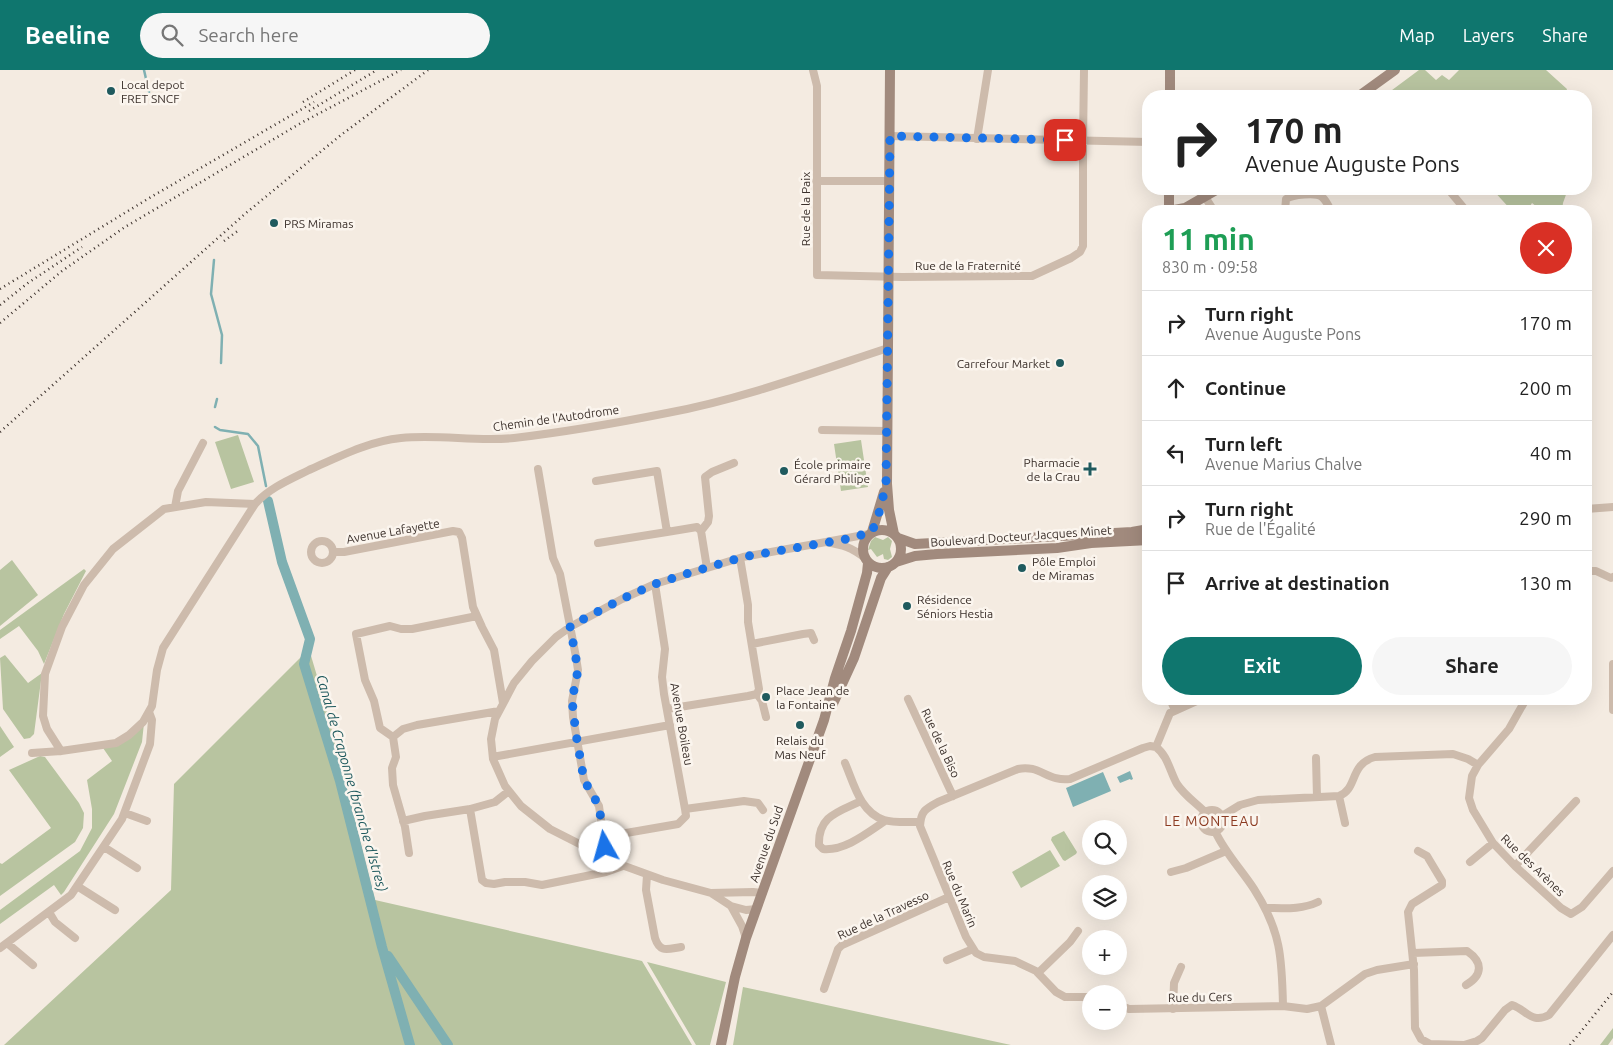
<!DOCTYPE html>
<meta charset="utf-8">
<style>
:root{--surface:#fff;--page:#f6f6f6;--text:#222;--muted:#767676;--line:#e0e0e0;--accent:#0f766e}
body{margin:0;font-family:Ubuntu,sans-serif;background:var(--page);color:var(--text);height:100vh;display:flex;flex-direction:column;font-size:19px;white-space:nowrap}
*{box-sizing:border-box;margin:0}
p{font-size:16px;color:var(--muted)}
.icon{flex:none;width:28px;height:28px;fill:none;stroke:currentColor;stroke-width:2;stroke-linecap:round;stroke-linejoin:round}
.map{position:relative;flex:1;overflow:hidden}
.drawer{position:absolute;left:1142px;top:135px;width:450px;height:500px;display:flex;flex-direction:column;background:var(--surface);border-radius:20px;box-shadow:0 5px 20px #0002}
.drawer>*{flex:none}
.banner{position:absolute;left:1142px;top:20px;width:450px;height:105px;border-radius:20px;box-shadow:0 5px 20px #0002;background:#fff;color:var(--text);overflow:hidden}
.controls{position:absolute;left:1082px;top:750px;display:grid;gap:10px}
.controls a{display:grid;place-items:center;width:45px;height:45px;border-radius:50%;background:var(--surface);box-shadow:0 5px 20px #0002;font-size:25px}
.pin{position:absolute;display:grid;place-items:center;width:42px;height:42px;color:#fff;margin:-21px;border-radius:10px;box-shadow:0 2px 8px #0006}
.me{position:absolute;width:55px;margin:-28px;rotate:353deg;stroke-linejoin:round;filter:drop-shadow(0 0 4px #0008)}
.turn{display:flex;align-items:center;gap:18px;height:105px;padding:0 20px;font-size:22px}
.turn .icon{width:65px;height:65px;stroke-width:2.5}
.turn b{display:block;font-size:35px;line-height:42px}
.round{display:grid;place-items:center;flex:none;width:52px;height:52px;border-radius:26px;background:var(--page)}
.summary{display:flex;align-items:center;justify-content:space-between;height:85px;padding:0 20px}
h1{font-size:30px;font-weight:700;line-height:38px;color:#1e9e55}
.button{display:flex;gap:10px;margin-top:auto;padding:10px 20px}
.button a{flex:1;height:58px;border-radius:30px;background:var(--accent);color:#fff;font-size:20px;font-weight:700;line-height:58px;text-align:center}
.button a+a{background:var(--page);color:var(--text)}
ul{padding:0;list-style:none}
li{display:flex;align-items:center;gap:15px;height:65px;padding:0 20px;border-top:1px solid var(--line)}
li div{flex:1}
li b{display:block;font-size:19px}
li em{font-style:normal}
header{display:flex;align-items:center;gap:30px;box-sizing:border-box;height:70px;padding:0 25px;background:var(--accent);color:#fff}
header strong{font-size:24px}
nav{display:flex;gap:28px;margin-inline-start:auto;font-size:18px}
.search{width:350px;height:45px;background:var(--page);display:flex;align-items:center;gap:12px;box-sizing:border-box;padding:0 18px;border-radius:28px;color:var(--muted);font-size:19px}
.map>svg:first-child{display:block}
</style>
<header>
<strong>Beeline</strong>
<div class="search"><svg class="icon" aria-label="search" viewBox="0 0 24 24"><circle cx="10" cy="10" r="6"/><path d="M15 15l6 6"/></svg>Search here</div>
<nav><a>Map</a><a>Layers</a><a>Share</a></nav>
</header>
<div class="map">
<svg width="1613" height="975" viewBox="0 0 1613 975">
<rect width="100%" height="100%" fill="#f4ebe1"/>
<path fill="#b8c4a0" d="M1419,0h6l11,10 6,-5 7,5 10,-10h87l21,19 -1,3 6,3 1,-4h5l-1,5h-193z
M1492,119h76l-5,14 -1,8h-20l-10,-8 -5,8h-15z
M238,365l16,47 -23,7 -16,-47z
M861,370l7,47 -27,4 -7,-47z
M875,467l8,3 5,-3 4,4 -2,8 2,8 -4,3 -4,-1 -1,-5 -6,3 -6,-8 -3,1 3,-9z
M12,490l26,35 -38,31v-56z
M84,499l2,2 -22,43 -20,50 -6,-13 -19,-25 -19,13v-9z
M309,579l16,54 50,197 267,61 50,84h-688l167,-155 3,-106z
M5,585l23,28 14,-10 -8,61 -4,4 -6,1 -21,-30 -3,-51z
M144,653l-2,19 -28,72 -50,78 -3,3 -7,-10 -54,39v-14l80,-59 12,-23v-19l-5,-29 25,-19 -9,-13z
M0,656l14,21 -14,10z
M40,686l5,1 34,46 5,10 -1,15 -8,14 -75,54v-33l2,1 49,-36 -42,-58z
M1064,761l13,21 -1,2 -11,7 -2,-1 -12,-20 1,-3z
M1050,780l10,16 -39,22 -9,-16z
M647,892l79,20 -16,63h-14z
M743,917l268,58h-278z
M1613,958v10l-5,7h-8z"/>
<path fill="#7fb0b2" d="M1130,701l3,8 -2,1 -1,-1 -10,4 -3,-6z
M1103,702l8,19 -38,16 -7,-19z"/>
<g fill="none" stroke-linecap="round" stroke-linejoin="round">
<path stroke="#7fb0b2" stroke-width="2.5" d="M144,0l5,22
M214,190l-3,34 11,41 -1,28
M215,337l2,-8
M215,357l5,3 28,4 10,12 8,40"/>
<path stroke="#7fb0b2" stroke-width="10" d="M268,431l14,61 28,77 -6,25 36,117 42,166 28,98
M388,886l60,89"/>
<path stroke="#cdbbac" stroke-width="8" d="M813,0l4,16v189l85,2 130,-1 39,-18 9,-6 3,-6v-105l1,-71
M890,66l259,6
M977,69l11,-69
M816,111h73
M1448,119l15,18
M1205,127l9,14
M1285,141l1,-12c6,-4 30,-7 36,-2 4,3 7,10 9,14
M822,360l65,1
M538,399l15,89 7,16 16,83 2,13 -6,31 1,16 11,63 15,26 6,41 -5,8
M596,411l61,-10 10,61 30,-5 4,4 6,37
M175,437l3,-16 25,-48
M1586,439l27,-2
M701,461l7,-9 1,-6 -4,-39 7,-5 22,-9
M311 482a11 11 0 1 1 22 0a11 11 0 1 1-22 0Z
M598,473l69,-11
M334,482h10l109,-21 6,1 3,6 11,69 9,20 12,23 9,53
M865,488c-14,-11 -22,-13 -39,-16l43,-8
M1586,501h10l15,7 2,-1
M655,514l10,65 -3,28 2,17 21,115
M477,546l-65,13h-11l-11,-3 -34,8 9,46 9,21 6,27 13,9 10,-8 14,-4 82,-14
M752,574l51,-10 8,-1 3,7
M1613,594v46
M757,624l5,7 4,16
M908,629l45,97
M1170,629l5,11
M1201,629l-31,14 -14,34c12,9 14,25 21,37 7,11 19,19 28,28
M1526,629l-17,30 -31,36 -6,11 -3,22 4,12 20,33 22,23 46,42 10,6 11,-7 31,-36
M667,639l81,-13 9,-2 2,-5 -11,-67v-17l-8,-47
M393,667l3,20 -4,11 1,17 12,42 4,26
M61,681l-14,-22 -4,-13 2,-42 17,-47 22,-42 29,-36 51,-40 42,-7 49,2c14,-16 36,-25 54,-34 29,-13 60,-29 92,-32 38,-4 76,4 113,0 51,-6 103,-15 153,-25 75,-14 148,-41 221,-65
M32,683l29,-2 55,-8 13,-8 14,-13 9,-16 5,-36 6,-22 92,-144
M493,686h5l172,-31
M1316,688l1,39
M845,693c9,21 15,49 39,57 9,3 26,2 36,2
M1339,726l6,27
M861,731c-23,11 -43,15 -42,44l4,4c22,2 44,-16 62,-28
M470,739l12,71 4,3 8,1 11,-2h20l17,3 64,-13 17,-6
M1201 751a11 11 0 1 1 22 0a11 11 0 1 1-22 0Z
M125,743l22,8
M1222,746l18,-11 18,-5 81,-4c19,-7 10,-32 36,-39l78,-3 15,5 10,6
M403,751l22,-5 45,-7 25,-7 14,-11
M1215,761c10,22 26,38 39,58 27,42 28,69 29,117
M603,767l75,-13 8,-8 -1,-7 59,-8 14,2 5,7
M104,777l33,21
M1418,781l9,5 15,25v4l-30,19 -4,8 6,58 1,58 6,11 9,5 34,1 13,-4 5,-3 23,-28 7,-5c15,5 19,19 37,10l64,-80
M1470,792l23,-19
M1515,796l61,-65
M1171,802l15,-4 40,-17
M647,805l-1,15 9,48c5,15 12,11 26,9
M77,816l38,24
M711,823l-48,-13 -44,-16 -69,-35 -29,-23 -16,-20 -12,-27 -2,-20 4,-20 19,-36 18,-22 24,-24 14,-10 52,-28 33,-15 88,-27 83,-15
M731,836l15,4 11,-1
M1265,838c18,0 36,2 53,-6
M49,842l6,10 20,16
M746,868l-4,-12 -11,-20 -20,-13 42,-1 9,1
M7,873l26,22
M0,878l71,-53 51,-76 28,-75 2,-24 -3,-8
M1413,883l54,-2c16,11 16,24 -1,34
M947,890l26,-11
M1038,903l32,-31 8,-11
M824,919l14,-40 4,-4 107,-48
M1091,927h-26l-9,-5 -20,-21 -21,-10 -31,-4 -8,-4 -10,-16 -46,-111c1,-15 5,-17 18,-24l80,-33c21,-5 30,13 52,10l73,-31 7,-2 6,1
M1119,935l10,4 154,-3 24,3 14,-3 44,-32 12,-4 37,-6
M1321,936l10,39
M1173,939l1,-26 7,-16"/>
<path stroke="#a18a7d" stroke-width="10" d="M890,0l-3,414 2,26 5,24
M1170,26v-26
M1359,26l36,-26
M1169,141l16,-3 33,-19
M1169,141v-22
M863 479a19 19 0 1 1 38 0a19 19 0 1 1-38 0Z
M872,462l12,-40
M898,468l17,6 217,-12 17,-3
M896,492l19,-6 22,-2 120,-6 34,-5 58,-3
M832,636l22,-48 27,-80 7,-11
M721,975l14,-68 11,-39 78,-218 11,-42 16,-47 16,-58 1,-10"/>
<path stroke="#3b302b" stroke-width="2.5" stroke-dasharray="1 4" stroke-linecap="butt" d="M303,32l52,-32
M309,41l68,-41
M224,171l15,-11
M0,219l151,-92 163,-95
M0,235l28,-22 54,-36
M0,253l62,-52 63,-44 176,-104 100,-53
M0,362l246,-219 95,-78 87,-65
M1570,975l43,-53"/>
</g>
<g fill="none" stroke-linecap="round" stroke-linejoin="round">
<path stroke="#1a73e8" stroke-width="9" stroke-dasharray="0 16.2" d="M605,777l-6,-41 -15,-26 -8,-46 -4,-34 6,-30 -8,-44 52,-27 33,-15 34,-11 54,-16 104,-18 25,-7 8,-22 6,-26 4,-348 175,4"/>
</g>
<g fill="#1f5a5e" stroke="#fbf5ee" stroke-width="2">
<circle cx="111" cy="21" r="5"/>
<circle cx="274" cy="153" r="5"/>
<circle cx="1060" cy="293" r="5"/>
<path d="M1087.5 391.5h5v5h5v5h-5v5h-5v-5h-5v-5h5z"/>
<circle cx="784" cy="401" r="5"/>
<circle cx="1022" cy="498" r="5"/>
<circle cx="907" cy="536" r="5"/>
<circle cx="766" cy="627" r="5"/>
<circle cx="800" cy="655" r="5"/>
</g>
<g text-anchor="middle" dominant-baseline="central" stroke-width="5" stroke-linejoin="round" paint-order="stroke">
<g font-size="12" fill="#3b302b" stroke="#fbf5ee" text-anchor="start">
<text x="121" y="14">Local depot<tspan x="121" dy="14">FRET SNCF</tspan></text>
<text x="284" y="153">PRS Miramas</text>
<text x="1050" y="293" text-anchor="end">Carrefour Market</text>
<text x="1080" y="392" text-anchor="end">Pharmacie<tspan x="1080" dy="14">de la Crau</tspan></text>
<text x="794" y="394">École primaire<tspan x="794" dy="14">Gérard Philipe</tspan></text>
<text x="1032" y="491">Pôle Emploi<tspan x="1032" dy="14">de Miramas</tspan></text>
<text x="917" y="529">Résidence<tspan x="917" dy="14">Séniors Hestia</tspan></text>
<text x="776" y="620">Place Jean de<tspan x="776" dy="14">la Fontaine</tspan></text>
<text x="800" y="670" text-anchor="middle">Relais du<tspan x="800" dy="14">Mas Neuf</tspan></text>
</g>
<g font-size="12" fill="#3b302b" stroke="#fbf5ee">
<text transform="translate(805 139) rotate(-90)">Rue de la Paix</text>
<text x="968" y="195">Rue de la Fraternité</text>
<text transform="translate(556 348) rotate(-8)">Chemin de l'Autodrome</text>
<text transform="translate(393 461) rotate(-10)">Avenue Lafayette</text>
<text transform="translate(1021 466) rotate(-4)">Boulevard Docteur Jacques Minet</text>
<text transform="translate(682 654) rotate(80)">Avenue Boileau</text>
<text transform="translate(941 673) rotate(65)">Rue de la Biso</text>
<text transform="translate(766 774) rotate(-71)">Avenue du Sud</text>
<text transform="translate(1533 795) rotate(44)">Rue des Arènes</text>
<text transform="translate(960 824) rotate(67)">Rue du Marin</text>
<text transform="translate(883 845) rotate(-25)">Rue de la Travesso</text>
<text transform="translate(1200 927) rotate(-1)">Rue du Cers</text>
</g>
<g font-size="14" font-style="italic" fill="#1f5a5e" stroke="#fbf5ee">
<text transform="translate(352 713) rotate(74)">Canal de Craponne (branche d'Istres)</text>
</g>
<g font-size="14" letter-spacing="1" fill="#8c3b22" stroke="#fbf5ee">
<text x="1212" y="751">LE MONTEAU</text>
</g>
</g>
</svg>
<div class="controls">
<a><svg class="icon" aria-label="search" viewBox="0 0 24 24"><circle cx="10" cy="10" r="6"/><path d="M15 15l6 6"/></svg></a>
<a><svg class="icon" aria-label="layers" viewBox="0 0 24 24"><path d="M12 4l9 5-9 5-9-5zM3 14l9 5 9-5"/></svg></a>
<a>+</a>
<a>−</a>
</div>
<div class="pin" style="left:1065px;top:70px;background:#d93025"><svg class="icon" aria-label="arrive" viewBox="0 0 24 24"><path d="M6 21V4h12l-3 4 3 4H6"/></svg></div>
<svg class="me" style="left:605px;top:777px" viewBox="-20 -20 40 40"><circle r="19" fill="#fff"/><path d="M0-13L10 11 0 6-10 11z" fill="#1a73e8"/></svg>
<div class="banner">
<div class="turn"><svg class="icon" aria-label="right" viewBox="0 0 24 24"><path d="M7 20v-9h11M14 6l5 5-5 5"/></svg><div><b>170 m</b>Avenue Auguste Pons</div></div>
</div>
<section class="drawer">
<div class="summary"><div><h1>11 min</h1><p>830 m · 09:58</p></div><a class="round" style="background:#d93025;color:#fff"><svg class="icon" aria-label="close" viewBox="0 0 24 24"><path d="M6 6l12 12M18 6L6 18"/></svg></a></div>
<ul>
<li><svg class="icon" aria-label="right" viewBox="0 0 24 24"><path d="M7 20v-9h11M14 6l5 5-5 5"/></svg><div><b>Turn right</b><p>Avenue Auguste Pons</p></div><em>170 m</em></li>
<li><svg class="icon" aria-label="ahead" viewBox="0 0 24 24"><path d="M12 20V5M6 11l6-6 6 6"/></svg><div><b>Continue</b></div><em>200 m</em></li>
<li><svg class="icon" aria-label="left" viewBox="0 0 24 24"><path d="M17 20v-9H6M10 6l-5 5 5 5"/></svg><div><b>Turn left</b><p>Avenue Marius Chalve</p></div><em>40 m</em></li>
<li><svg class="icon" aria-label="right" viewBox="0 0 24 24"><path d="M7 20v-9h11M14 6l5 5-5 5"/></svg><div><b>Turn right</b><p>Rue de l'Égalité</p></div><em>290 m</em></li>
<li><svg class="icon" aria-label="arrive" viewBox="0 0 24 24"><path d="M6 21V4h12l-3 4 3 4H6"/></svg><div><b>Arrive at destination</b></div><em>130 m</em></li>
</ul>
<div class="button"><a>Exit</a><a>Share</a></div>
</section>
</div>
